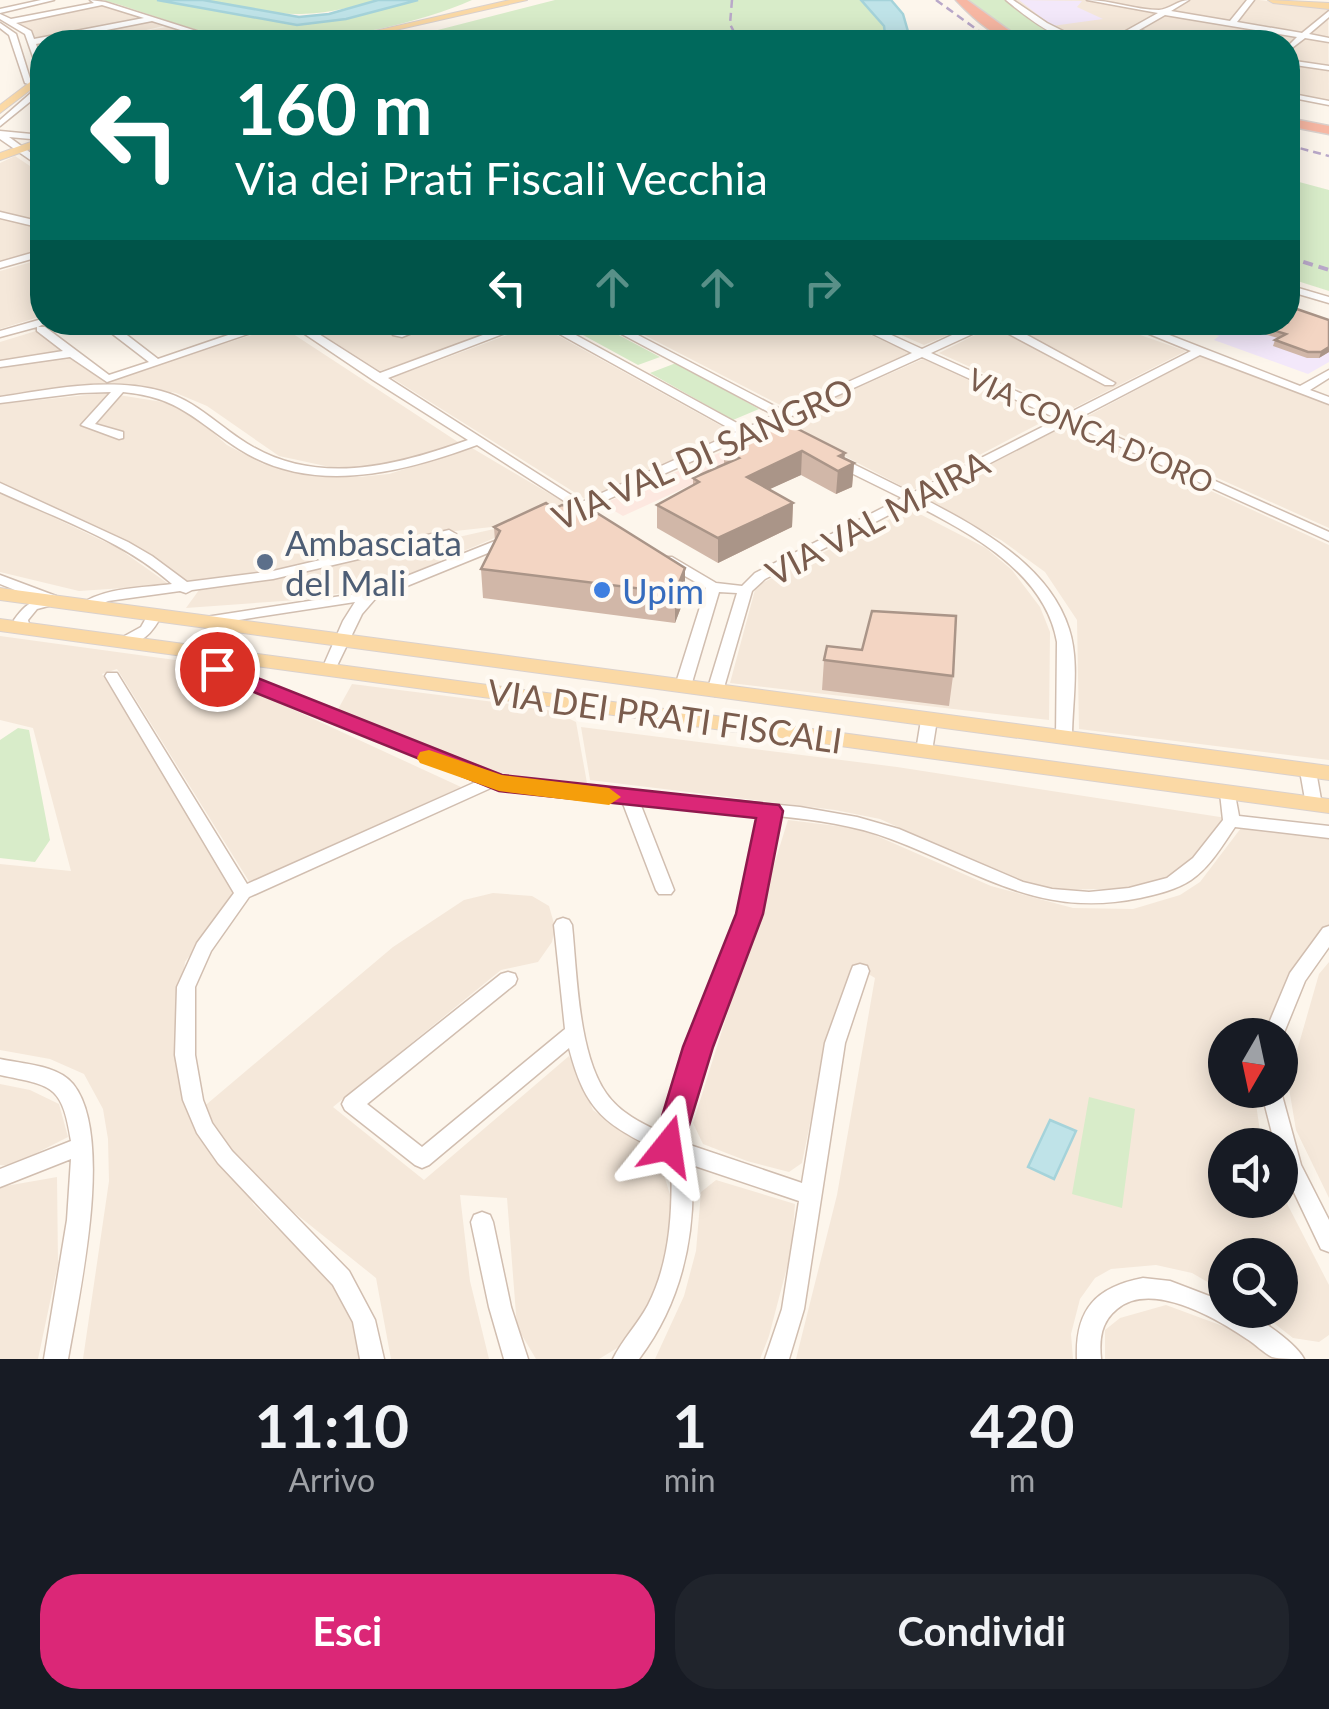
<!DOCTYPE html>
<html lang="it">
<style>
:root{--surface:#171b24;--page:#20242c;--text:#f1f3f6;--muted:#9ea1a6;--accent:#db2777}
body{margin:0;font-family:Lato,sans-serif;background:var(--page);color:var(--text);height:100vh;display:flex;flex-direction:column;font-size:38px;white-space:nowrap}
*{box-sizing:border-box;margin:0}
p{font-size:32px;color:var(--muted)}
.icon{flex:none;width:55px;height:55px;fill:none;stroke:currentColor;stroke-width:2;stroke-linecap:round;stroke-linejoin:round}
.map{position:relative;height:1359px;overflow:hidden}
.panel{display:flex;flex-direction:column;background:var(--surface);flex:1}
.panel>*{flex:none}
.banner{position:absolute;left:30px;top:30px;width:1270px;height:305px;border-radius:40px;box-shadow:0 5px 25px #0003;background:#00695c;color:#fff;overflow:hidden}
.needle{width:65px;rotate:189deg}
.fabs{position:absolute;left:1208px;top:1018px;display:grid;gap:20px}
.fabs a{display:grid;place-items:center;width:90px;height:90px;border-radius:50%;background:var(--surface);box-shadow:0 5px 25px #0003;font-size:50px}
.pin{position:absolute;display:grid;place-items:center;width:85px;height:85px;color:#fff;margin:-42px;border:5px solid #fff;border-radius:50%;box-shadow:0 2px 10px #0007}
.me{position:absolute;width:110px;margin:-55px;rotate:15deg;stroke-linejoin:round;filter:drop-shadow(0 0 8px #0008)}
.turn{display:flex;align-items:center;gap:35px;height:210px;padding:0 40px;font-size:45px}
.turn .icon{width:130px;height:130px;stroke-width:2.5}
.turn b{display:block;font-size:70px;line-height:85px}
.lanes{display:flex;align-items:center;height:95px;padding:0 40px;background:#0003;justify-content:center;gap:50px;direction:ltr}
.lanes .off{opacity:.35}
.eta{display:flex;justify-content:space-evenly;align-items:center;height:170px;text-align:center}
.eta b{font-size:60px;font-weight:700;line-height:70px}
.button{display:flex;gap:20px;margin-top:auto;padding:20px 40px}
.button a{flex:1;height:115px;border-radius:40px;background:var(--accent);color:#fff;font-size:40px;font-weight:700;line-height:115px;text-align:center}
.button a+a{background:var(--page);color:var(--text)}
.map>svg:first-child{display:block}
</style>
<div class="map">
<svg width="1329" height="1359" viewBox="0 0 1329 1359">
<rect width="100%" height="100%" fill="#fdf6ec"/>
<path fill="#f5e8da" d="M1015,0h244l69,8 1,93 -41,-7v-52h-204l-26,-11z
M101,4l46,14 -110,22 -18,-19z
M151,19l17,6 -48,11 51,-10 21,6 -49,10h-101v10l-3,-10z
M15,156l27,18v75l-42,12v-98z
M42,259v57l-42,13v-58z
M1001,322l105,1 80,28 -118,60 -129,-58z
M304,323h213l-137,48z
M621,323h223l66,30 -124,55z
M874,323h102l-52,22z
M537,324l197,109 -149,66 -193,-121z
M281,326l177,116 -45,17 -42,8h-41l-51,-11 -72,-50 -31,-13 -36,-7 -56,-2 -84,12v-54l36,-11 68,50z
M1200,356l129,48v124l-245,-110z
M923,359l127,59 -139,73 -131,-69z
M106,393l63,10 24,12 34,30 36,19 32,8 64,5 30,-3 83,-26 100,59 -36,15 -99,11 -152,36 -94,15 -49,-33 -142,-66v-81z
M1067,425l262,120v215l-250,-31 -2,-109 -32,-48 -44,-32 -81,-42z
M0,492l118,56 52,37 -91,6 -79,-19z
M910,509l76,39 26,22 28,37 10,25 -1,88 -319,-37 26,-97z
M494,529h22l-140,59 -79,12 -111,8 13,-18 64,-9z
M0,636l190,26 271,125 -211,96 -133,-214 -15,5 132,212 -4,13 -45,63 -7,51 23,96 192,-162 71,-47 29,-7 39,3 17,10 6,21 -3,15 -14,20 -37,8 -168,137 91,73 145,-124 24,54 65,45 13,43v63l-24,69 -48,29h-63l-19,-32 -10,-129 -47,-3 10,86 19,78h-98l-15,-81 -121,-97 -45,-48 44,72 90,90 25,64h-286l26,-178 -1,-42 -5,-30 -19,-35 -34,-15 -50,-9v-186l71,7 -38,-143 -33,-8z
M352,684l189,24 19,6 16,8 11,61 -76,-6 -32,-8 -142,-58z
M581,727l316,40 336,52 -53,61 -36,8 -90,2 -43,-12 -131,-59 -45,-9 -245,-30z
M788,820l73,9 130,57 82,22 60,1 47,-14 20,-13 41,-54 88,10v90l-63,107h-41v55h29l8,55h-37v55h55v-10l49,95v50l-10,7 -26,-4 -36,-28h23v-55h-55v37l-33,-19 -36,-8 -45,4 -16,9 -15,21 -9,35 2,25h-277l41,-164 38,-217 -20,-12 -26,63 -27,134 -13,9 -42,-11 -44,-17 -10,-21z
M1329,962v236l-33,-68 -8,-48 31,-108z
M0,1084l30,6 29,14 9,33 -57,29 -11,-1z
M57,1177l1,87 -20,95h-38v-172z
M716,1180l79,24 -4,48 -22,84 -9,23h-105l29,-63 12,-45 5,-59z
M1166,1305l73,27 39,27h-173v-29l15,-12z"/>
<path fill="#fde8e0" d="M766,432l19,10 -162,74 -20,-12z"/>
<path fill="#f3e8fa" d="M1019,0l63,1 -5,6 26,12 -51,7z
M1329,322v40l-21,12 -94,-34 5,-4 -38,-13z"/>
<path fill="#d8ecc9" d="M103,0h54l140,25 49,-6 72,-19h54c-61,27 -169,49 -235,39 -44,-7 -90,-27 -134,-39z
M203,0h175c-76,22 -99,15 -175,0z
M555,0h306l23,26 2,16h-495z
M968,0h37l35,25 35,17c-55,0 -66,-5 -107,-42z
M1288,179l41,11v101l-41,-13z
M596,323l64,34 -22,8 -77,-42z
M676,363l83,46 -26,11 -83,-47z
M18,728l11,2 21,110 -15,22 -35,-4v-118z
M1089,1097l46,12 -13,99 -50,-14z"/>
<path fill="#bfe3e8" stroke="#a5d3da" stroke-width="2.5" d="M157,0h46l96,17 30,-3 49,-14h40l-72,19 -49,6z
M861,0h30l12,14 8,28h-25l-2,-16z
M1050,1120l26,11 -22,48 -26,-12z"/>
<g fill="none" stroke-linecap="round" stroke-linejoin="round">
<g stroke="#d1beb0" stroke-width="3">
<path id="minor" d="M41,0h13l-54,13v-4z
M90,0l15,2 126,40c-14,1 -27,-8 -40,-7 -16,1 -31,7 -48,7l44,-10 -35,-11 -116,23 6,18v11l-4,-2 -13,-37 -25,-15v-5l11,5 83,-16zM102,5l42,13 -110,21 -3,-8 -15,-8z
M1006,0h7l34,23 38,19c-25,2 -61,-27 -79,-42z
M1087,0c24,0 48,10 72,10 11,-1 19,-10 30,-10l-18,11 59,10 17,-21h7l-17,22 65,11 27,-22v6l-20,17 20,4v4l-24,-4 -17,13v-5l9,-9 -132,-22 -26,15 49,12c-17,0 -33,-7 -50,-8 -13,-1 -26,8 -40,8l26,-10 34,-19z
M0,23l16,11 16,51 -7,-2 -16,-48 -9,-7z
M1288,60l41,6v4l-41,-6z
M39,86h3v6l-42,34v-6z
M1288,93l41,8v4l-41,-8z
M0,131l42,4v5l-33,-3 33,24v7l-42,-29z
M0,212l42,10v6l-42,-10z
M42,250v6l-42,12v-6z
M1288,285l41,12v6l-41,-12z
M42,319v3h5l-9,5h7l64,48 40,-13 -52,-40h13l48,37 108,-37h17l-176,60 -37,-25 -70,10v-6l63,-10 -26,-20v-4l-37,10v-6z
M287,322h13l80,51 138,-51h16l-146,56 194,124 154,-70 -198,-110h14l194,106 28,-13 -175,-93h14l171,89 128,-58 -64,-31h15l59,27 58,-27h23l112,61 -2,2h-8l-113,-60 -61,28 136,61 124,-63 -71,-29h16l164,64 29,-16v8l-19,12 19,7v7l-129,-49 -123,64 252,113v9l-261,-118 -146,75c56,29 127,67 147,131 11,34 3,74 3,109l-8,5 -8,-5 1,-96c-12,-70 -87,-109 -145,-139l-147,76 -13,12 -29,100 -8,5 -8,-5 30,-98 -18,-1 -28,94 -8,5 -8,-5 31,-98 -44,-25 -2,-3 2,-3h10l44,26 26,3 13,-13 147,-75 -69,-34v-6h8l71,35 146,-74 -136,-62 -331,150 3,4 -1,3 -12,-2 -18,7 -7,-4 16,-9 -95,-61c-76,28 -165,51 -238,4 -43,-28 -60,-52 -116,-57l-28,32 28,8v6l-4,1 -38,-14 30,-33 -31,1 -80,10v-6c53,-8 108,-20 161,-6 36,9 60,38 92,56 68,39 146,18 215,-7l-95,-60z
M423,322h16l-37,15 -9,-2z
M0,483l128,59 24,14 35,26 86,-11 176,-41 7,4 -7,4 -176,41 -81,11 -6,3 -6,-2 -72,10 -16,7h-10l-2,-3c24,-18 62,-17 92,-21 -48,-43 -114,-65 -172,-92z
M510,535l7,4 -2,3 -140,57 -13,15 -28,58h-10l-2,-3 21,-48 12,-19 -149,23 -7,-4 7,-4 161,-25z
M0,575l56,21 2,5 -2,3 -19,5 -9,11 2,8 -2,3h-10l-4,-11c8,-11 13,-17 26,-20l-40,-16z
M155,610l7,4c-8,17 -20,32 -41,30l-2,-3 2,-3 20,-11 9,-16z
M217,649l7,4 -4,9 5,6 276,110 299,29 57,10 42,12 124,53 29,7 37,3 40,-4 38,-10 26,-20 30,-38 -3,-27 2,-4h12l5,27 90,10v12l-94,-11c-13,19 -25,40 -44,53 -15,10 -34,14 -51,18 -101,21 -160,-26 -249,-59 -36,-14 -76,-19 -114,-23l-18,97 -51,134 -27,95 121,41 23,-140 26,-72 2,-5 7,-2 7,2 2,5 -24,72 -41,266 -15,50h-24l17,-50 17,-108 -107,-36c4,70 -10,137 -53,194h-26c9,-19 25,-35 35,-54 23,-45 25,-98 23,-148 -60,-31 -84,-38 -102,-109l-140,117 -7,3 -7,-3 -70,-55 -3,-6 3,-6 156,-124 7,-2 7,2 2,5 -2,5 -148,120 55,43 143,-118 -11,-104 3,-5 6,-2 6,2 3,5c5,48 6,128 34,168 14,20 35,30 56,40l26,-86 53,-134 20,-98 -121,-12 34,87 -3,4h-12l-3,-4 -34,-89 -129,-14 -244,110 -38,54 -16,36v68l8,45 9,23 20,28 117,120 26,49 9,39h-24l-7,-37 -20,-37 -115,-122 -21,-30 -14,-33 -8,-45 2,-68 20,-44 37,-50 -129,-217 2,-3h10l130,211 231,-103 -263,-107 -10,-11 7,-13z
M929,715l8,5 -5,31 -8,5 -8,-5 5,-31z
M1308,766l8,5 6,34 -2,4h-12l-2,-4 -6,-34z
M1329,926v21l-24,34 -24,59 -1,-5h-16l26,-62 33,-45z
M0,1059c22,5 58,6 73,25 42,52 6,211 -5,275h-24l23,-139 4,-61 -71,28v-18l71,-28c-9,-57 -19,-55 -71,-66z
M1280,1088l21,77 28,55v32l-8,-3 -40,-84 -1,-20h-5l-14,-55h19z
M482,1212l8,3 3,7 18,85 17,52h-24l-15,-52 -18,-85 3,-7z
M1143,1278l27,3 55,21v8c5,0 13,0 17,1 17,6 55,33 62,48 -10,0 -24,0 -32,-2 -8,-4 -17,-13 -25,-18 -31,-21 -96,-59 -130,-30 -16,13 -18,30 -16,50h-24c-2,-50 19,-72 66,-81z"/>
</g>
<g stroke="#dad1cd" stroke-width="2">
<path id="major" d="M510,0h17l-184,42h-16z
M1268,0l61,3v6l-56,-6z
M42,73v8l-42,32v-8z
M42,138v7l-42,15v-7z
M0,588l1329,178v14l-1329,-180z
M0,619l1329,180v14l-1329,-182z"/>
</g>
<g stroke="#dad1cd" stroke-width="3">
<path id="highway" d="M956,0h11l58,42c-25,2 -52,-24 -69,-42z
M1288,118l41,8v8l-41,-8z"/>
</g>
<use href="#minor" fill="#fff" fill-rule="evenodd"/>
<use href="#major" fill="#fbd9a5" fill-rule="evenodd"/>
<use href="#highway" fill="#f7b7a3" fill-rule="evenodd"/>
<path stroke="#b9a8c9" stroke-width="2.5" stroke-dasharray="8 5" stroke-linecap="butt" d="M732,0l-2,24 9,18
M936,0l58,42
M1288,145l41,11"/>
<path stroke="#b9a8c9" stroke-width="4" stroke-dasharray="10 6" stroke-linecap="butt" d="M1288,257l41,13"/>
</g>
<path fill="#d1b7a8" d="M1221,322h67l41,30 -10,6h-12l-34,-12 2,-6 3,-2z
M724,449l121,4 -1,5 10,5 -2,24 -16,7 -35,-19 -32,14 24,14 -1,24 -74,36 -61,-35v-23l36,-20v-7l31,-14z
M494,527l191,70 -10,26 -192,-25 -2,-29 14,-27z
M824,660l129,16 -4,30 -127,-16z"/>
<path fill="#aa9588" d="M1329,347v5l-10,6 2,-6z
M802,451l-1,24 -55,25 1,-23z
M845,453l-2,15 11,-5 -2,24 -16,7 3,-38z
M793,503l-1,24 -74,36v-25z
M685,568v29l-10,26v-30z"/>
<path fill="#f3d5c3" stroke="#aa9588" stroke-width="2.5" d="M1288,306l41,14v27l-8,5h-13l-33,-12 11,-6 -41,-12h43z
M784,422l61,31 -6,3 15,7 -16,8 -36,-20 -55,26 46,26 -75,35 -61,-33 42,-23 -6,-4 46,-20 -15,-9z
M546,503l8,6 8,-4 27,3 96,60 -10,25 -194,-24 19,-38 -6,-4z
M872,611l84,5 -3,60 -129,-16 3,-14 35,4z"/>
<path fill="#db2777" stroke="#8e194d" stroke-width="2.5" d="M217,662l285,113 277,30 4,6 -20,103 -50,133 -33,108 -12,4 -11,-4 -4,-9 30,-99 53,-133 20,-96 -257,-27 -290,-117 -4,-5z"/>
<path fill="#f59e0b" d="M429,750l73,25 107,13 12,9 -12,8 -110,-14 -79,-28 -3,-5 3,-6z"/>
<circle fill="#5c6f8a" stroke="#fffaf3" stroke-width="4" cx="265" cy="562" r="10"/>
<circle fill="#3f7fe0" stroke="#fffaf3" stroke-width="4" cx="602" cy="590" r="10"/>
<g text-anchor="middle" dominant-baseline="central" stroke-width="9" stroke-linejoin="round" paint-order="stroke">
<g font-size="30" fill="#7a5c4d" stroke="#fffaf3">
<text transform="translate(1091 430) rotate(24)">VIA CONCA D'ORO</text>
</g>
<g font-size="35" fill="#7a5c4d" stroke="#fffaf3">
<text transform="translate(702 453) rotate(-24)">VIA VAL DI SANGRO</text>
<text transform="translate(877 517) rotate(-28)">VIA VAL MAIRA</text>
<text transform="translate(665 715) rotate(8)">VIA DEI PRATI FISCALI</text>
</g>
<g font-size="35" fill="#4e5e75" stroke="#fffaf3" text-anchor="start">
<text x="285" y="542">Ambasciata<tspan x="285" dy="40">del Mali</tspan></text>
</g>
<g font-size="35" fill="#366cbe" stroke="#fffaf3" text-anchor="start">
<text x="622" y="590">Upim</text>
</g>
</g>
</svg>
<div class="fabs">
<a><svg class="needle" viewBox="-14 -14 28 28"><path d="M0-13l5 13h-10z" fill="#e53935"/><path d="M0 13l5-13h-10z" fill="#9ea1a6"/></svg></a>
<a><svg class="icon" aria-label="sound" viewBox="0 0 24 24"><path d="M4 9h4l5-4v14l-5-4H4zM17 9q2 3 0 6"/></svg></a>
<a><svg class="icon" aria-label="search" viewBox="0 0 24 24"><circle cx="10" cy="10" r="6"/><path d="M15 15l6 6"/></svg></a>
</div>
<div class="pin" style="left:217px;top:669px;background:#d93025"><svg class="icon" aria-label="arrive" viewBox="0 0 24 24"><path d="M6 21V4h12l-3 4 3 4H6"/></svg></div>
<svg class="me" style="left:668px;top:1146px" viewBox="-20 -20 40 40"><path d="M0-17L14 15 0 8-14 15z" fill="#db2777" stroke="#fff" stroke-width="4"/></svg>
<div class="banner">
<div class="turn"><svg class="icon" aria-label="left" viewBox="0 0 24 24"><path d="M17 20v-9H6M10 6l-5 5 5 5"/></svg><div><b>160 m</b>Via dei Prati Fiscali Vecchia</div></div>
<div class="lanes"><svg class="icon" aria-label="left" viewBox="0 0 24 24"><path d="M17 20v-9H6M10 6l-5 5 5 5"/></svg><svg class="icon off" aria-label="ahead" viewBox="0 0 24 24"><path d="M12 20V5M6 11l6-6 6 6"/></svg><svg class="icon off" aria-label="ahead" viewBox="0 0 24 24"><path d="M12 20V5M6 11l6-6 6 6"/></svg><svg class="icon off" aria-label="right" viewBox="0 0 24 24"><path d="M7 20v-9h11M14 6l5 5-5 5"/></svg></div>
</div>
</div>
<section class="panel">
<div class="eta">
<div><b>11:10</b><p>Arrivo</p></div>
<div><b>1</b><p>min</p></div>
<div><b>420</b><p>m</p></div>
</div>
<div class="button"><a>Esci</a><a>Condividi</a></div>
</section>
